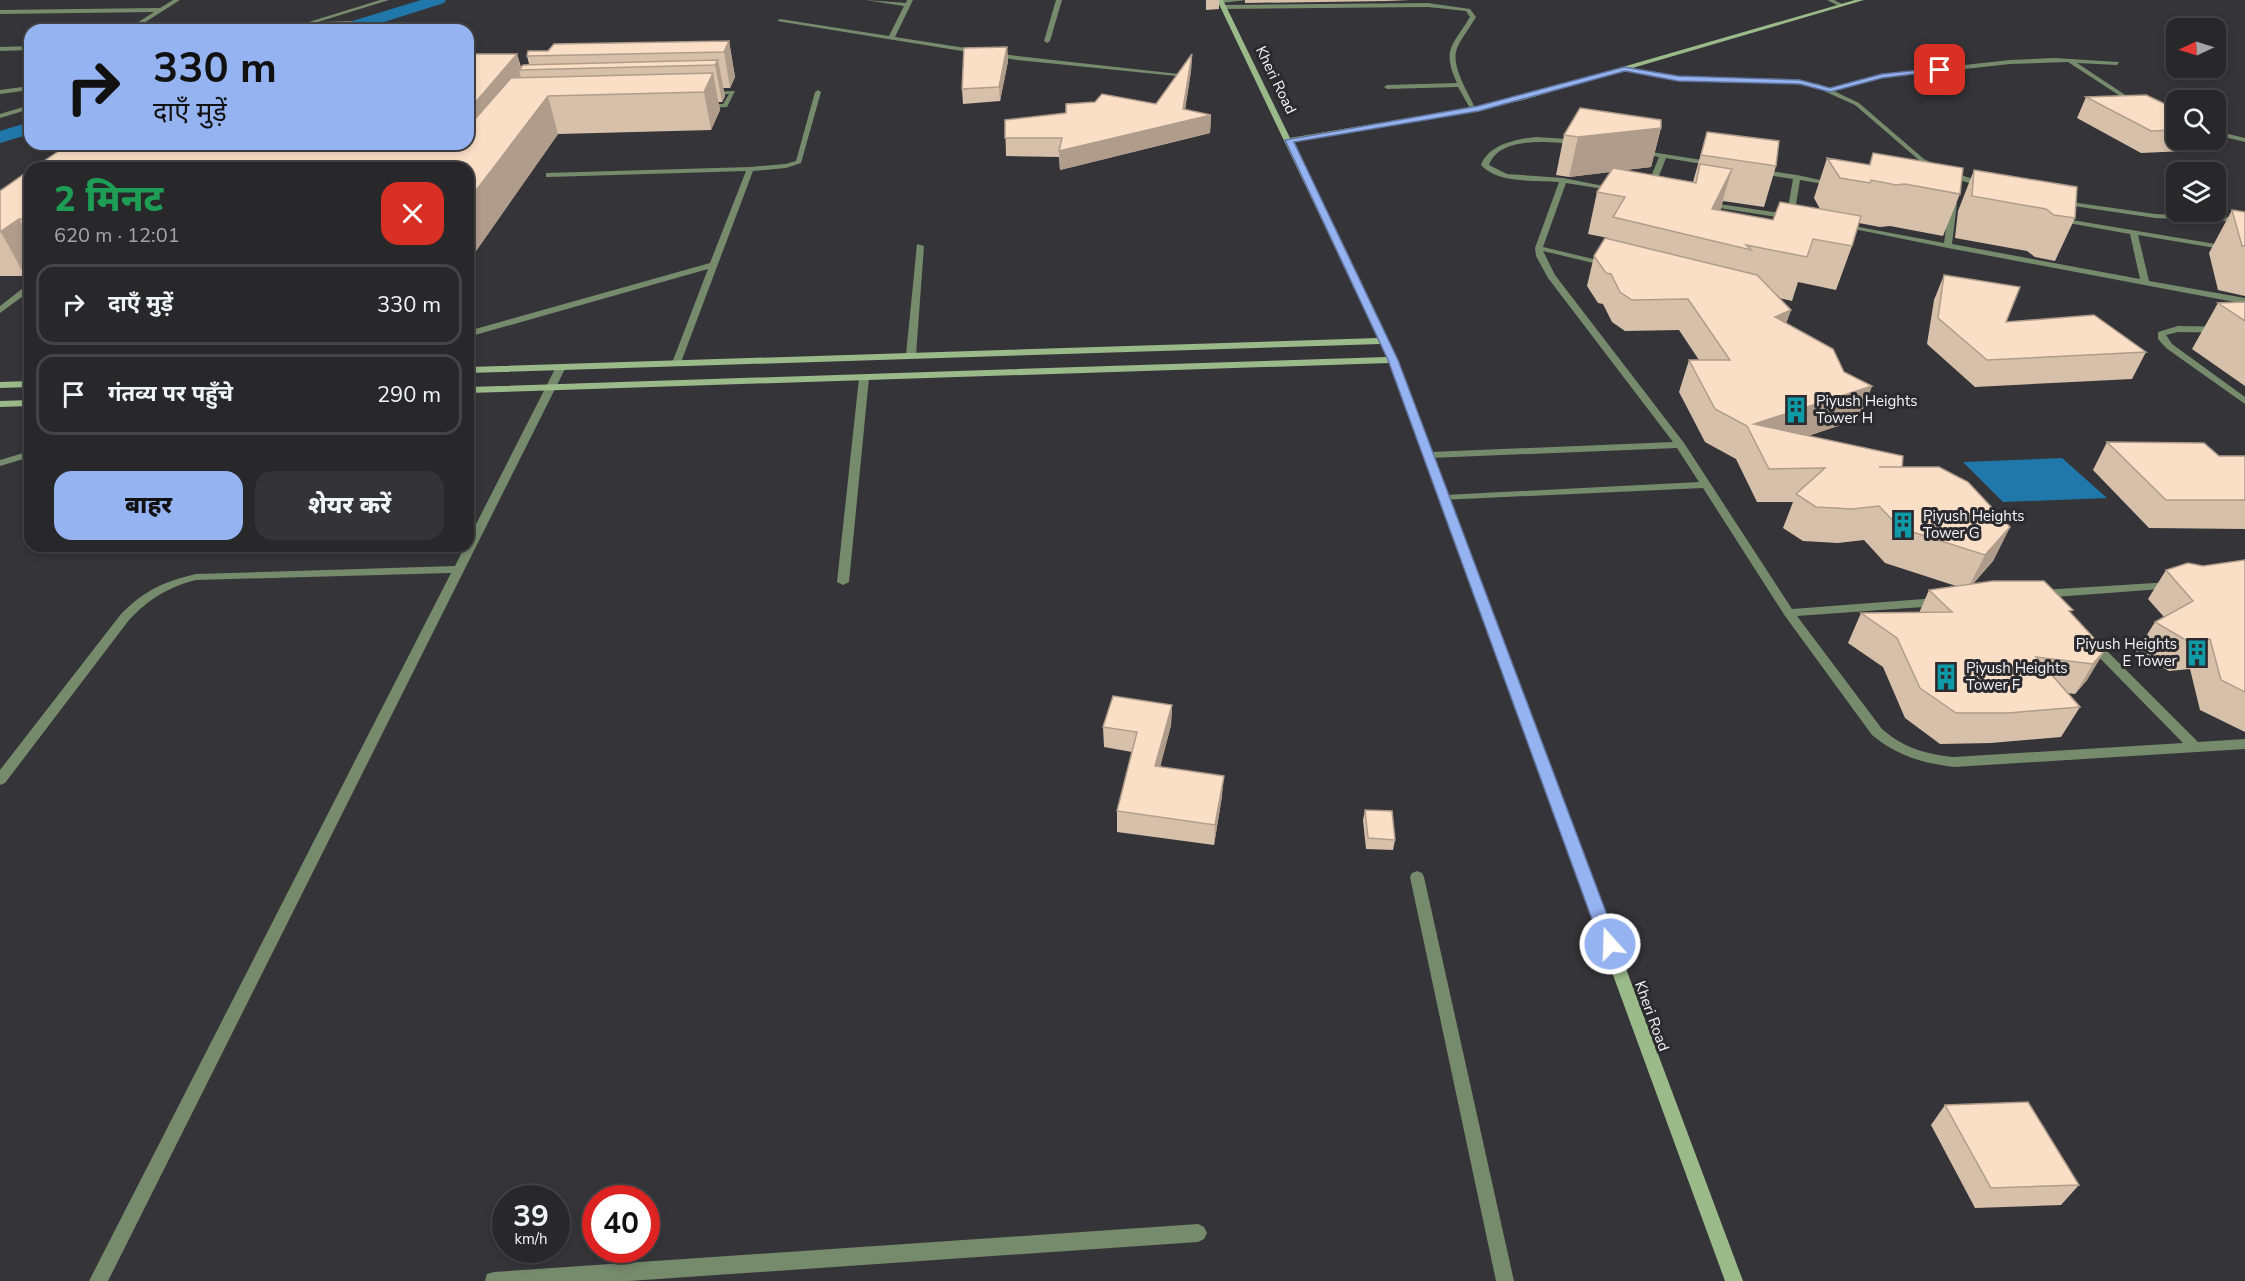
<!DOCTYPE html>
<html lang="hi">
<meta charset="utf-8">
<style>
:root{--surface:#28272a;--page:#343336;--text:#f1f3f6;--muted:#a5a5a8;--line:#444447;--accent:#95b2f1}
body{margin:0;font-family:"Nunito Sans","Noto Sans Devanagari",sans-serif;background:var(--page);color:var(--text);height:100vh;display:flex;flex-direction:column;font-size:22px;white-space:nowrap}
*{box-sizing:border-box;margin:0}
p{font-size:20px;color:var(--muted)}
.icon{flex:none;width:33px;height:33px;fill:none;stroke:currentColor;stroke-width:2;stroke-linecap:round;stroke-linejoin:round}
.map{position:relative;flex:1;overflow:hidden}
.sheet{position:absolute;left:24px;top:162px;width:450px;height:390px;display:flex;flex-direction:column;background:var(--surface);border-radius:18px;box-shadow:0 3px 9px #0003,0 0 0 2px var(--line)}
.sheet>*{flex:none}
.guide{position:absolute;left:24px;top:24px;width:450px;height:126px;border-radius:18px;box-shadow:0 3px 9px #0003,0 0 0 2px var(--line);background:#95b2f1;color:#111;overflow:hidden}
.needle{width:39px;rotate:266deg}
.tools{position:absolute;left:2166px;top:18px;display:grid;gap:12px}
.tools a{display:grid;place-items:center;width:60px;height:60px;border-radius:12px;background:var(--surface);box-shadow:0 3px 9px #0003,0 0 0 2px var(--line);font-size:30px}
.speed{position:absolute;left:492px;top:1185px;display:flex;gap:12px;font-size:30px;font-weight:700;text-align:center}
.speed>*{display:grid;place-content:center;width:78px;height:78px;border-radius:50%;background:var(--surface);box-shadow:0 3px 9px #0003,0 0 0 2px var(--line);line-height:1}
.speed small{font-size:15px;font-weight:400}
.speed .limit{border:9px solid #d22;background:#fff;color:#111}
.pin{position:absolute;display:grid;place-items:center;width:51px;height:51px;color:#fff;margin:-26px;border-radius:12px;box-shadow:0 3px 9px #0006}
.me{position:absolute;width:66px;margin:-33px;rotate:340deg;stroke-linejoin:round;filter:drop-shadow(0 0 4px #0008)}
.turn{display:flex;align-items:center;gap:21px;height:126px;padding:0 30px;font-size:27px}
.turn .icon{width:78px;height:78px;stroke-width:2.5}
.turn b{display:block;font-size:42px;line-height:51px}
.round{display:grid;place-items:center;flex:none;width:63px;height:63px;border-radius:18px;background:var(--page)}
.overview{display:flex;align-items:center;justify-content:space-between;height:102px;padding:0 30px}
h1{font-size:36px;font-weight:800;line-height:45px;color:#1e9e55}
.cta{display:flex;gap:12px;margin-top:auto;padding:12px 30px}
.cta a{flex:1;height:69px;border-radius:18px;background:var(--accent);color:#111;font-size:24px;font-weight:800;line-height:69px;text-align:center}
.cta a+a{background:var(--page);color:var(--text)}
ul{padding:0;list-style:none}
li{display:flex;align-items:center;gap:18px;height:81px;margin:0 12px 9px;padding:0 18px;border:3px solid var(--line);border-radius:18px}
li div{flex:1}
li b{display:block;font-size:22px}
li em{font-style:normal}
.map>svg:first-child{display:block}
</style>
<div class="map">
<svg width="2245" height="1281" viewBox="0 0 2245 1281">
<rect width="100%" height="100%" fill="#353438"/>
<path fill="#2078aa" d="M2062,458l45,40 -104,4 -40,-40z"/>
<g fill="none" stroke-linecap="round" stroke-linejoin="round">
<path fill="#2078aa" fill-rule="evenodd" d="M421,0h25l-2,3 -85,27h-25l2,-4z
M30,122v12l-30,9v-12z"/>
<path fill="#768a6c" fill-rule="evenodd" d="M1219,0h28l-26,3z
M2054,58l65,4 -2,3 -40,-2 62,41 -5,1 -66,-43 -58,2 -128,14 -48,13 25,12 65,56 22,11 42,14 1,2 -4,2 -45,-14 -20,-13 -65,-56 -38,-17 -27,-5 -111,-2 -58,-12 3,-2 55,10 111,2 29,5 10,4 53,-14 128,-14z
M2216,131l29,7v4l-29,-7z
M2057,200l98,14 90,4v4l-90,-4 -95,-14h-3z"/>
<path fill="#768a6c" fill-rule="evenodd" d="M173,0h7l-47,30h-7l28,-18 -154,2v-4l160,-2z
M380,0h9l-97,30h-9z
M865,0l41,3 1,-3h6l-18,37 122,19 162,18 -3,2 -159,-16 -240,-39 3,-2 109,17 15,-30z
M1056,0h6l-12,41 -3,2 -3,-2z
M1827,0h7l10,5 -5,1z
M1428,3l42,6 6,8c-20,33 -29,33 -10,73 3,6 8,14 9,20h-4l-13,-23 -71,2 -3,-2 3,-2 70,-2c-16,-34 -3,-39 13,-66l-4,-6 -38,-4 -205,2 -3,-2 3,-2z
M30,46v4l-30,1v-4z
M30,86v4l-30,4v-4z
M818,90l3,2 -20,71 -15,5 -33,3 -73,194h-6l-2,-2 36,-94 -240,68v-6l242,-68 36,-92 -197,6h-3v-4l204,-6 35,-3 11,-3 19,-69z
M735,91l-8,16 -24,1 -3,-2 3,-2h20l6,-10 -19,1 -3,-2 1,-1z
M30,105v4l-30,9v-4z
M1536,137l31,2 13,4 -3,2c-24,-3 -77,-10 -88,20l18,9 56,4 56,11 -4,2 -49,-8 -23,64 67,16v4l-67,-16 12,24 129,168 108,166 145,-11 6,4 -6,4 -140,10 85,113c22,19 43,25 72,28l229,-14 -96,-98 -2,-3 6,-4 4,1 103,103 47,-3v10l-291,18c-31,-4 -57,-11 -82,-32l-87,-119 -82,-128 -262,12 -1,-2 1,-2 4,-1 254,-13 -22,-34 -247,10 -5,-3 5,-3 243,-10 -125,-164 -12,-22 -1,-8 24,-66c-24,-2 -61,2 -78,-17 8,-21 36,-26 55,-28z
M1639,150l75,12 4,2 -4,2 -48,-8 -13,33 -4,2 -4,-2 14,-34 -22,-4v-2z
M1755,169l42,6 42,9 -4,2 -35,-6 -6,37 -4,2 -84,-13 -4,-2 4,-2 81,12 6,-35 -38,-6z
M1950,201l7,2 -5,41 188,35 -10,-45 -73,-13 -4,-2 1,-2 191,32v4l-107,-18 11,46 96,17v6l-297,-56 -109,-22 4,-2 101,19z
M917,244l7,2 -8,109 -5,3 -5,-3z
M27,285h3v6l-30,22v-7z
M2178,326l67,1v6l-67,-1 -12,3 6,9 73,53v7l-79,-56 -8,-9v-7z
M561,364l5,3 -458,914h-19l362,-708 -255,7c-28,7 -47,19 -67,40l-124,163 -5,2v-15l121,-156c24,-24 42,-32 75,-40l259,-8 10,-20h3v-6l88,-173z
M864,375l5,3 -20,204 -6,3 -6,-3 22,-204z
M30,451v6l-30,9v-6z
M2171,582l6,4 -2,2 -134,10 -6,-4 6,-4z
M1417,871l5,2 2,4 90,404h-18l-86,-404 2,-4z
M1198,1224l6,3 3,6 -3,6 -6,3 -569,39h-144l2,-7 7,-2z"/>
<path fill="#9aba89" fill-rule="evenodd" d="M1217,0h6l67,138 189,-32 43,-10 333,-96h9l-341,100 -44,10 -188,32 107,218 345,921h-18l-336,-918 -921,30v-6l919,-30 -6,-13 -913,29v-6l910,-29z
M30,381v6l-30,1v-6z
M30,400v6l-30,1v-6z"/>
</g>
<path fill="#d7c0aa" d="M1206,0h13v9l-13,1z
M1245,0h165l-24,1 -141,2z
M729,41l6,36 -5,11h-7l2,8 -3,6h-4l2,8 -9,20 -153,4 -82,117h-8v-107l49,-90 4,13 8,-3 -2,-8 21,-5z
M1007,47l1,14 -8,40 -37,3 -1,-15z
M1192,54l-1,17 -6,39 26,5 -1,18 -150,37 -1,-13 -53,-1 -1,-36 151,-16z
M2086,97l90,12v31h36l-5,10 -66,3 -64,-35z
M1661,128l-10,39 -26,3 68,12 14,-50 69,34 -12,41 -41,-6 -3,10 53,9 47,-11 -6,-11 13,-40 42,7 4,-12 87,41 -17,42 -53,-10 -10,1 -21,-4 -7,23 -16,44 -38,-8 -6,19 -13,-3 12,12 -5,13 58,49 28,14 -13,33 -51,17 94,31 108,60 -17,34 -20,23 98,30 34,36 -18,30 -12,14 -8,-1 13,14 -19,30 -70,6 -51,1 -35,-26 -22,-51 -35,-24 13,-30h58l10,-23 27,-4 -71,-23 -21,-23 -26,3 -35,-2 -20,-13 10,-26h-36l-21,-43 -31,-17 -26,-50 10,-32h10l-20,-30 -54,1 -13,-9 -9,-18 -5,-1 -11,-17 7,-30 14,-18 -20,-4 9,-42 13,-20 -41,5 -13,-2 8,-40z
M30,170v101l-5,5h-25v-85z
M1974,170l101,48 -20,43 -20,-4 -8,-6 -72,-13 3,-27z
M2232,210l13,2v84l-27,-6 -9,-37z
M1944,275l62,47 140,30 -14,27 -157,8 -48,-43 7,-44z
M2245,302v84l-53,-37 26,-46z
M2107,442l112,14h26v73l-96,-1 -56,-58z
M2245,560v172l-45,-22 -10,-41 -21,2 -33,-19 19,-30 9,-5 -16,-18 18,-29 37,-4z
M1172,705l-1,20 -11,42 62,29 -8,49 -97,-13v-21l15,-59 -28,-5 -1,-20z
M1365,810l30,30 -2,10 -27,-1 -3,-29z
M1945,1105l134,80 -18,20 -86,3 -44,-83z"/>
<path fill="#af9c8b" d="M350,22l3,8h-14z
M729,41l6,36 -5,11 -6,-36z
M1007,47l1,14 -8,40 -1,-14z
M517,54l4,16h-2l6,23 -57,51v-33z
M1192,54l-1,17 -8,50 28,-6 -1,18 -150,37 -1,-19 124,-42z
M718,60l7,36 -3,6 -7,-37z
M713,73l7,37 -9,20 -7,-38z
M548,96l10,38 -82,117 -8,-25v-25z
M1661,128l-10,39 -82,10 9,-40z
M1732,169l-12,41 -14,29 6,-30z
M19,219l11,20v32l-5,5 -24,-44z
M1791,310l-11,31 -5,-24z
M1872,386l-13,33 -99,32 -6,-27z
M2010,527l-17,34 -26,29 18,-35z
M2105,650l-18,30 -12,14 18,-30z
M1172,705l-1,20 -16,62v-21z
M1224,776l-2,20 -8,49 1,-20z"/>
<path fill="#fadfc6" stroke="#af9c8b" stroke-width="1.5" d="M350,22l-11,8h-78l9,-6z
M729,41l-5,11 -197,4 1,-5h20l6,-7z
M1007,47l-8,40 -37,2 2,-41z
M475,54h42l-49,57v-51z
M1192,54l-9,55 28,6 -152,36 3,-13h-57v-18l61,-7v-9l29,-2 7,-8 54,10z
M718,60l-3,5 -196,5 4,-5z
M713,73l-9,19 -156,4 -80,105v-33h-434l35,-24h399v-17l43,-49z
M2146,95l30,14v21l-25,1 -65,-34z
M1580,108l81,12v8l-83,9 -14,-2z
M1707,132l72,9 -3,25 -75,-11z
M1873,153l90,15 -3,26 -55,-10 -9,1 -25,-5 -1,3 -30,-5 -13,-20 43,7z
M1700,164l32,5 -20,40 61,11 7,-18 81,14 -9,30 -39,-7 -6,18 -61,-12 5,5 -138,-33 12,-20 -28,-5 16,-24 83,15z
M30,170v49h-11l-19,13v-41z
M1974,170l103,17 -2,31 -21,-3 -8,-6 -74,-13z
M2232,210l13,2v34h-3z
M1605,238l152,37 34,35 -16,7 58,32 11,23 28,14 -118,38 149,32 -1,11h-23h60l29,15 42,45 -25,28 -85,-27 -21,-22 -27,3 -36,-2 -20,-13 29,-26 -56,1 -22,-43 -32,-17 -26,-49h41l-42,-61 -56,1 -12,-8 -9,-18 -5,-1 -12,-17z
M1944,275l76,12 -14,35 88,-7 52,37 -159,8 -49,-42z
M2245,302v19l-27,-18z
M2107,442l97,1 15,13h26v44h-79z
M2245,560v132l-24,-12 -11,-41 -21,3 -34,-20 38,-21 -27,-31 22,-7 15,3z
M1993,581h51l29,29 -4,1 36,39 -12,14 -57,-7 44,50 -72,6h-52l-36,-25 -23,-50 -36,-25 91,-1 -23,-22z
M1113,696l59,9 -17,61 69,10 -9,49 -98,-14 20,-79 -34,-5z
M1365,810l27,1 3,29 -27,-2z
M2028,1102l51,83 -88,3 -46,-83z"/>
<path fill="#95b2f1" stroke="#61749d" stroke-width="1.5" d="M1624,67l54,9 122,4 30,8 52,-14 58,-6 4,2 -62,8 -52,14 -30,-8 -122,-3 -53,-10 -146,40 -185,31 104,218 220,584 -2,5 -6,2 -6,-2 -3,-5 -213,-584 -103,-220 193,-34z"/>
<defs>
<g id="building-bare" transform="scale(2.07)"><path d="M-4-6H4V6H1V3H-1V6H-4ZM-2.5-4.3h1.7v1.8h-1.7ZM.8-4.3h1.7v1.8H.8ZM-2.5-1h1.7V.8h-1.7ZM.8-1h1.7V.8H.8Z" fill="#0f9aa8" stroke="#2b2a2e" stroke-width="2.5" paint-order="stroke"/></g>
</defs>
<g fill-rule="evenodd">
<use href="#building-bare" x="1796" y="410"/>
<use href="#building-bare" x="1903" y="525"/>
<use href="#building-bare" x="2197" y="653"/>
<use href="#building-bare" x="1946" y="677"/>
</g>
<g text-anchor="middle" dominant-baseline="central" stroke-width="6" stroke-linejoin="round" paint-order="stroke">
<g font-size="15" fill="#f5f4f6" stroke="#2b2a2e">
<text transform="translate(1276 80) rotate(64)">Kheri Road</text>
<text transform="translate(1652 1016) rotate(70)">Kheri Road</text>
</g>
<g font-size="15" fill="#f5f4f6" stroke="#2b2a2e" text-anchor="start">
<text x="1816" y="401">Piyush Heights<tspan x="1816" dy="17">Tower H</tspan></text>
<text x="1923" y="516">Piyush Heights<tspan x="1923" dy="17">Tower G</tspan></text>
<text x="2177" y="644" text-anchor="end">Piyush Heights<tspan x="2177" dy="17">E Tower</tspan></text>
<text x="1966" y="668">Piyush Heights<tspan x="1966" dy="17">Tower F</tspan></text>
</g>
</g>
</svg>
<div class="tools">
<a><svg class="needle" viewBox="-14 -14 28 28"><path d="M0-13l5 13h-10z" fill="#e53935"/><path d="M0 13l5-13h-10z" fill="#a5a5a8"/></svg></a>
<a><svg class="icon" aria-label="search" viewBox="0 0 24 24"><circle cx="10" cy="10" r="6"/><path d="M15 15l6 6"/></svg></a>
<a><svg class="icon" aria-label="layers" viewBox="0 0 24 24"><path d="M12 4l9 5-9 5-9-5zM3 14l9 5 9-5"/></svg></a>
</div>
<div class="speed"><div>39<small>km/h</small></div><div class="limit">40</div></div>
<div class="pin" style="left:1940px;top:70px;background:#d93025"><svg class="icon" aria-label="arrive" viewBox="0 0 24 24"><path d="M6 21V4h12l-3 4 3 4H6"/></svg></div>
<svg class="me" style="left:1610px;top:944px" viewBox="-20 -20 40 40"><circle r="17" fill="#95b2f1" stroke="#fff" stroke-width="3"/><path d="M0-11L8 9 0 5-8 9z" fill="#fff"/></svg>
<div class="guide">
<div class="turn"><svg class="icon" aria-label="right" viewBox="0 0 24 24"><path d="M7 20v-9h11M14 6l5 5-5 5"/></svg><div><b>330 m</b>दाएँ मुड़ें</div></div>
</div>
<section class="sheet">
<div class="overview"><div><h1>2 मिनट</h1><p>620 m · 12:01</p></div><a class="round" style="background:#d93025;color:#fff"><svg class="icon" aria-label="close" viewBox="0 0 24 24"><path d="M6 6l12 12M18 6L6 18"/></svg></a></div>
<ul>
<li><svg class="icon" aria-label="right" viewBox="0 0 24 24"><path d="M7 20v-9h11M14 6l5 5-5 5"/></svg><div><b>दाएँ मुड़ें</b></div><em>330 m</em></li>
<li><svg class="icon" aria-label="arrive" viewBox="0 0 24 24"><path d="M6 21V4h12l-3 4 3 4H6"/></svg><div><b>गंतव्य पर पहुँचे</b></div><em>290 m</em></li>
</ul>
<div class="cta"><a>बाहर</a><a>शेयर करें</a></div>
</section>
</div>
